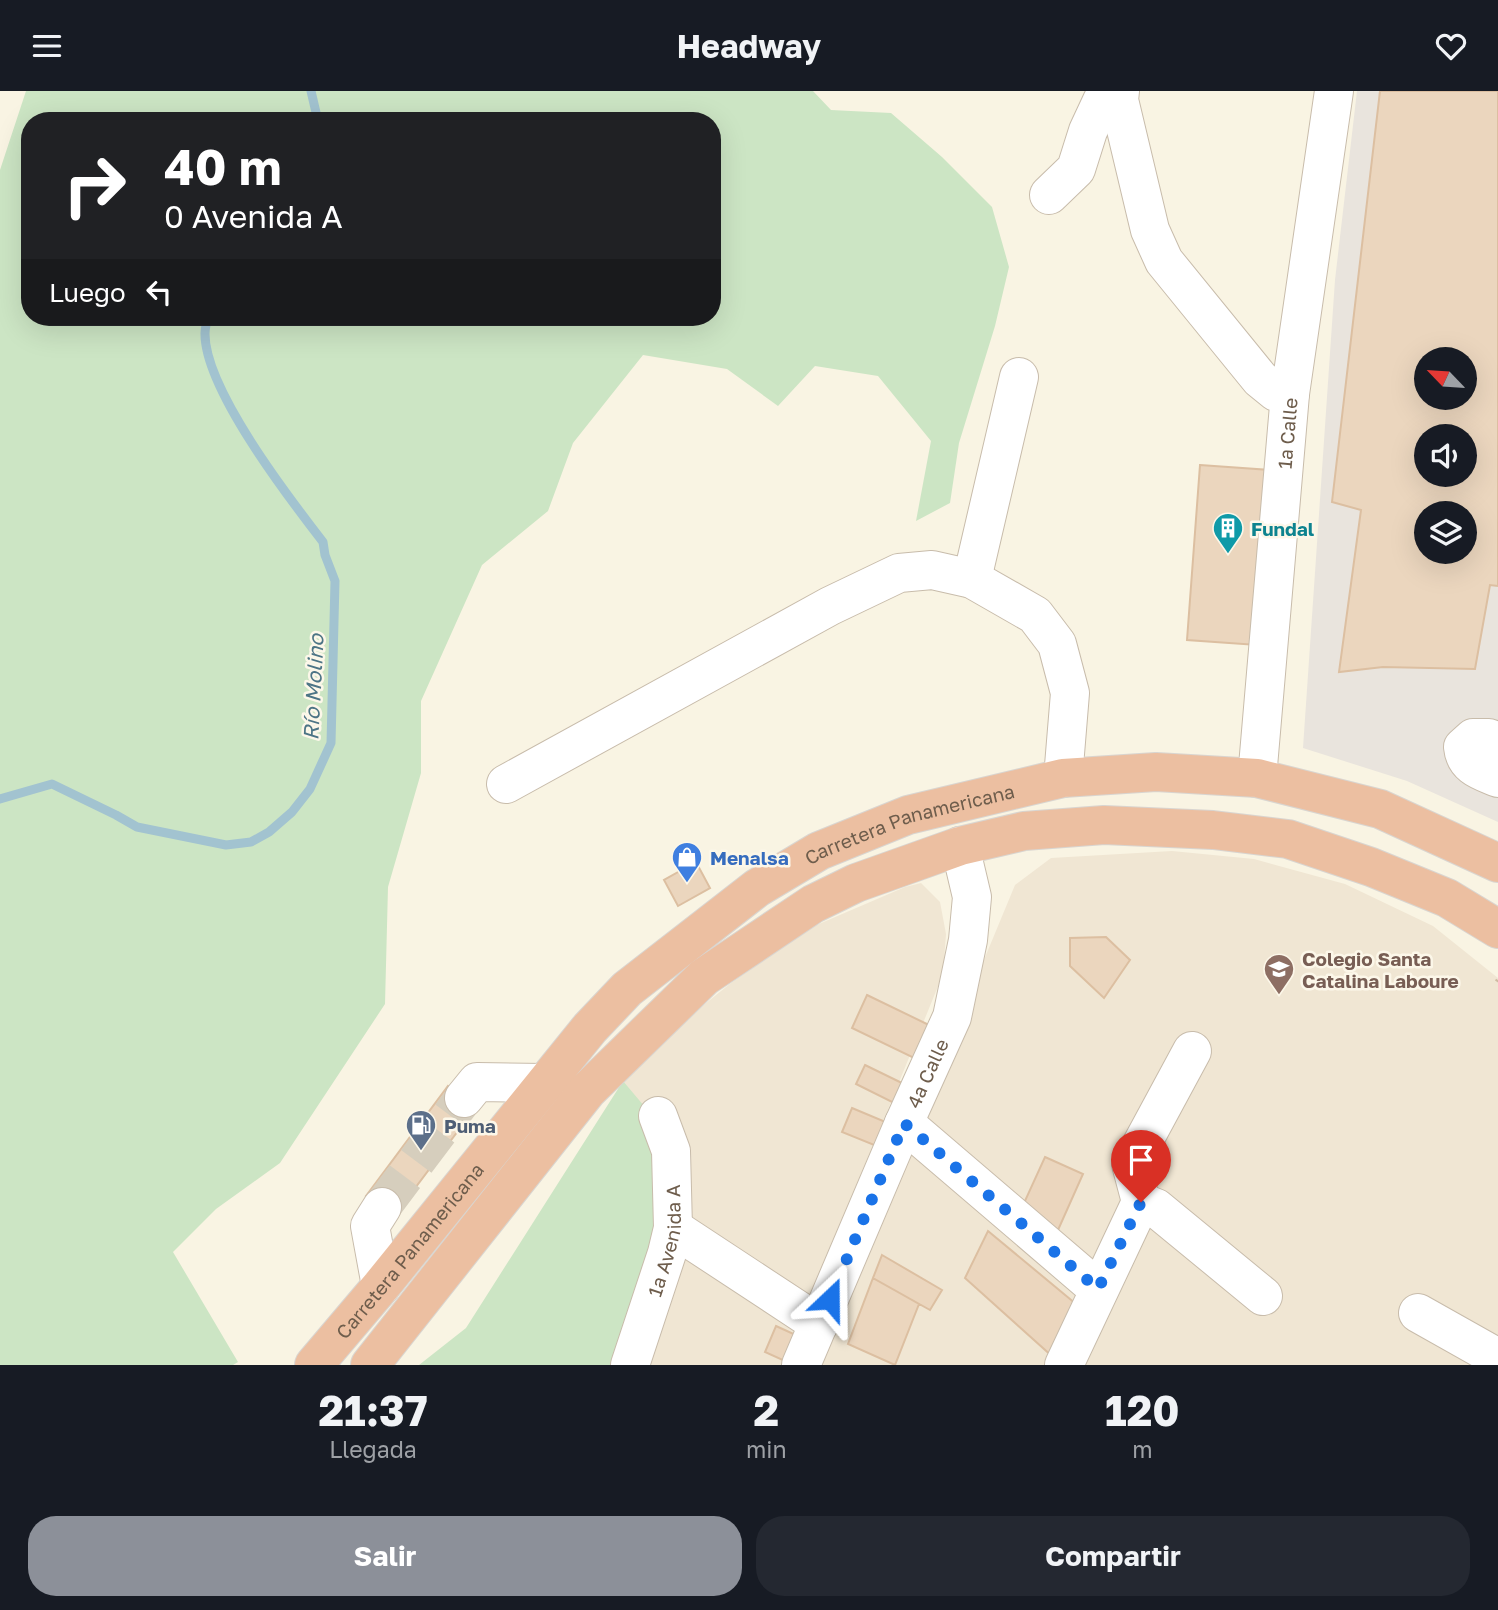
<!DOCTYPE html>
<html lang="es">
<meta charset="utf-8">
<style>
:root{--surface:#171b24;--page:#242831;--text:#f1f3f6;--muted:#9ea1a6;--accent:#8c9099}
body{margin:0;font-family:"Golos Text",sans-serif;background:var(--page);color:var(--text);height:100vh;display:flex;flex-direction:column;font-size:26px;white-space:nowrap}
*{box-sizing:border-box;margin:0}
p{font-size:23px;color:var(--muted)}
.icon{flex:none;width:38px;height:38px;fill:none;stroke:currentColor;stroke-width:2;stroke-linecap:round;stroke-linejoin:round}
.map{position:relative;height:1274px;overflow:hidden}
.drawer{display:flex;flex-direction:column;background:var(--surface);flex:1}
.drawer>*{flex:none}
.banner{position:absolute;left:21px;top:21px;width:700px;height:214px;border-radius:28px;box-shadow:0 7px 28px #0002;background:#202124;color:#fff;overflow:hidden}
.needle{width:46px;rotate:295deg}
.fabs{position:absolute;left:1414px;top:256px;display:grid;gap:14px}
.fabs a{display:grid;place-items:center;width:63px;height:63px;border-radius:50%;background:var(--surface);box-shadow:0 7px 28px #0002;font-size:35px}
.pin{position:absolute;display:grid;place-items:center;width:60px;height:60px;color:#fff;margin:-72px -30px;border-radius:50% 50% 50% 0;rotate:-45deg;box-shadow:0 0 7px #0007}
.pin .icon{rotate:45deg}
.me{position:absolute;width:77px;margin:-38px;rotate:23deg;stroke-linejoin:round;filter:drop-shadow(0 0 5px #0008)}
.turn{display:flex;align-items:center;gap:24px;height:147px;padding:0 28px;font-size:32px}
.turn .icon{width:91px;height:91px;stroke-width:2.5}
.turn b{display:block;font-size:49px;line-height:60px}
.then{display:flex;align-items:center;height:66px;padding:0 28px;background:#0003;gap:14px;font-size:26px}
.eta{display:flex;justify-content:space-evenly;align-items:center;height:119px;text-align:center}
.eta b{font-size:42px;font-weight:700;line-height:49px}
.button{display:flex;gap:14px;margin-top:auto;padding:14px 28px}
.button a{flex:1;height:80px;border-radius:28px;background:var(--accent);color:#fff;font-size:28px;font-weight:700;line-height:80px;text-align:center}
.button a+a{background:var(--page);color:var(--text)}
header{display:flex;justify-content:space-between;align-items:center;height:91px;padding:0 28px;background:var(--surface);font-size:32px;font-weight:700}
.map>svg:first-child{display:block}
</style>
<header><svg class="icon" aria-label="menu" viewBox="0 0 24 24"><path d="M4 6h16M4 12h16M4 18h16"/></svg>Headway<svg class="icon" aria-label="heart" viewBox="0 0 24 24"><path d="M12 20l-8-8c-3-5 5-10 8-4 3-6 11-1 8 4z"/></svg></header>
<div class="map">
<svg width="1498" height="1274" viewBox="0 0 1498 1274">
<rect width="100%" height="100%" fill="#f9f4e3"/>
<path fill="#f0e6d3" d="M1172,760l82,8 91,25 88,42 65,52v387h-682l199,-480 36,-27z
M921,792l19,19 6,32 -3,40 -159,391h-161v-284l67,-65 41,-33 81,-56 93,-40z"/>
<path fill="#e9e4dd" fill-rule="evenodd" d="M1357,0h141v731l-91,-41 -104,-33 32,-468zM1426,268h39v38h-39zM1426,345h39v38h-39zM1426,422h39v38h-39z"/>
<path fill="#cce5c4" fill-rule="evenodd" d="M26,0h787l18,19 60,3 51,44 50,50 17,60 -14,59 -36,117 -9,60 -34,18 15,-80 -53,-65 -63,-10 -37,40 -51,-37 -84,-14 -70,88 -25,68 -66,54 -61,136v72l-33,114 -3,117 -105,159 -64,46 -43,43 65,110 -5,3h-233v-1195zM30,30h682v196h-682z
M623,990l43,51 -3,89 -40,144h-204l47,-37z"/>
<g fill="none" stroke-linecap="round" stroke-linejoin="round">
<path stroke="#a2c3d0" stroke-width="9" d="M311,0l7,30
M0,708l52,-15 64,31 21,12 89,18 25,-3 18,-10 23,-20 18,-23 21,-46 4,-162 -10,-26 -2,-13c-34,-44 -119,-154 -118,-209 0,-5 2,-11 2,-16"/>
</g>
<path fill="#ebd6be" stroke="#dcbfa1" stroke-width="2" fill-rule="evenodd" d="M1380,0h118v495l-8,-1 -15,84 -92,-2 -44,5 22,-162 -29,-8zM1426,268h39v38h-39zM1426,345h39v38h-39zM1426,422h39v38h-39z
M1200,374l70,5 -13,175 -70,-5z
M696,771l14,26 -32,18 -14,-26z
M1106,846l24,23 -26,38 -34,-32v-28z
M867,904l62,30 -15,33 -62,-30z
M865,974l39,19 -10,19 -38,-19z
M448,995l28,21 -82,109 -28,-20z
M852,1017l36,15 -9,24 -37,-15z
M1045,1066l38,17 -33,74 -36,-23z
M988,1140l88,73 -23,53 -88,-79z
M882,1164l60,35 -12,20 -57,-32z
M873,1187l46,26 -24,61 -47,-21z
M776,1235l22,10 -11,26 -22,-10z"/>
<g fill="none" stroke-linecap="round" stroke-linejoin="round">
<path stroke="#d6cebd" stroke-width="38" stroke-dasharray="38 19" stroke-linecap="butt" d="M382,1116l82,-109"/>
<g stroke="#c8bcab" stroke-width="40">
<g id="minor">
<path d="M1120,0l-1,9 31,130 14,31 96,118 16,13 14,2"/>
<path d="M1049,104l27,-26 12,-38 14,-30 17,-1"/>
<path d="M972,488l47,-202"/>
<path d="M1498,651l-9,-4h-16l-10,9c2,20 18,24 35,31"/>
<path id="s1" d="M1257,687l33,-384 44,-303"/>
<path d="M506,693l324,-178 69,-33 33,-3 40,9 63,36 22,29 13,49 -7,85"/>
<path d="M464,1007l13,-16 67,1"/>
<path d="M904,1032l194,166"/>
<path d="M1141,1111l-10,-38 61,-113"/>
<path d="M1141,1111l15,6 107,88"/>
<path d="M673,1137l146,96"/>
<path d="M381,1195l-11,-60 12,-19"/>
<path d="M1418,1222l80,45"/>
<path id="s2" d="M630,1274l37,-112 6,-25 -2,-77 -13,-35"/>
<path id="s3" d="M801,1274l103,-242 48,-106 16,-77 4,-43 -12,-51"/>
<path d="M1064,1274l77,-163"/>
</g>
</g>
<g stroke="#d9d5d0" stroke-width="40">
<g id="highway">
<path id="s4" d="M314,1274l67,-79 209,-258 37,-39 130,-101 62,-37 89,-36 155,-37 93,-6 101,6 123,31 118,54"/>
<path d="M370,1274l217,-274 117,-114 109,-73 43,-21 104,-37 64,-15 80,-6 109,5 75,9 83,28 76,31 51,31"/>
</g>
</g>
<path stroke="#cfbaa2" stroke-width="4.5" stroke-dasharray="2 5" stroke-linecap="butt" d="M1498,889l-2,3 2,2"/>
<use href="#minor" stroke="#fff" stroke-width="38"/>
<use href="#highway" stroke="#ecbfa1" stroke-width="38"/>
</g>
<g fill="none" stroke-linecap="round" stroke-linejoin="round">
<path stroke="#1a73e8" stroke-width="12" stroke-dasharray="0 21.6" d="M830,1208l74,-176 194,166 43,-87"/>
</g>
<defs>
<g id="building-pin" transform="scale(1.575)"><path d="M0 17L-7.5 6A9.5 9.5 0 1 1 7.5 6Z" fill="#0f9aa8" stroke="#fcf7e9"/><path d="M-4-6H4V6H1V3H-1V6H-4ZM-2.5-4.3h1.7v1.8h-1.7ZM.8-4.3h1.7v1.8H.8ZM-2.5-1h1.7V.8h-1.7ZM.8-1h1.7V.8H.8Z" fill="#fff"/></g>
<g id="shop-pin" transform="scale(1.575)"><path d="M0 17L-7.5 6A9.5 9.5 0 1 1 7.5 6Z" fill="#3f7fe0" stroke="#fcf7e9"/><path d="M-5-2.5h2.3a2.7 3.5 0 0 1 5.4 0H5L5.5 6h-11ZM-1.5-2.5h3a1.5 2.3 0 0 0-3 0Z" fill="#fff"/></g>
<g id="university-pin" transform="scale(1.575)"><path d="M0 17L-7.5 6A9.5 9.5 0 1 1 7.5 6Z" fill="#8d6e63" stroke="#fcf7e9"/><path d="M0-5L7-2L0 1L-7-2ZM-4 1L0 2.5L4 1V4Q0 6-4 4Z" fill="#fff"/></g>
<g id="fuel-pin" transform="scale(1.575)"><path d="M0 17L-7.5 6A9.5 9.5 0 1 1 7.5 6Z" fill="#5c6f8a" stroke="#fcf7e9"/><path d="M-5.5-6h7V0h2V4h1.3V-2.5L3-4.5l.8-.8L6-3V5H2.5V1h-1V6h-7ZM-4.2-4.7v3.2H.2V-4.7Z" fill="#fff"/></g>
</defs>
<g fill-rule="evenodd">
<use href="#building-pin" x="1228" y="437"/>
<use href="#shop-pin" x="687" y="766"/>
<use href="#university-pin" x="1279" y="878"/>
<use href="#fuel-pin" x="421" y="1034"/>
</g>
<g text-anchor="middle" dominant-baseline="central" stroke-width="5" stroke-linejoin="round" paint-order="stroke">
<g font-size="19" fill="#6e5d4c" stroke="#fcf7e9">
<text stroke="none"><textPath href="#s1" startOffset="346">1a Calle</textPath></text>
<text stroke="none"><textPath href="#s4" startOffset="821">Carretera Panamericana</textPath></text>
<text stroke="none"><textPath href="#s3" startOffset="318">4a Calle</textPath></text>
<text stroke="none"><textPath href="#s2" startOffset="130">1a Avenida A</textPath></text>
<text stroke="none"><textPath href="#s4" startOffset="149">Carretera Panamericana</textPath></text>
</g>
<g font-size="19" font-weight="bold" fill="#0d838f" stroke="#fcf7e9" text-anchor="start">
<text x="1251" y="437">Fundal</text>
</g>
<g font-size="19" font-weight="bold" fill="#366cbe" stroke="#fcf7e9" text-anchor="start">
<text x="710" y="766">Menalsa</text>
</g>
<g font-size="19" font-weight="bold" fill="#785e54" stroke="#fcf7e9" text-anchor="start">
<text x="1302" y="867">Colegio Santa<tspan x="1302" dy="22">Catalina Laboure</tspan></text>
</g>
<g font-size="19" font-weight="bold" fill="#4e5e75" stroke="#fcf7e9" text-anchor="start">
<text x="444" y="1034">Puma</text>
</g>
<g font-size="21" font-style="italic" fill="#4c7485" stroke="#fcf7e9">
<text transform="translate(313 596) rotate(-87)">Río Molino</text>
</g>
</g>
</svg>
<div class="fabs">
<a><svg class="needle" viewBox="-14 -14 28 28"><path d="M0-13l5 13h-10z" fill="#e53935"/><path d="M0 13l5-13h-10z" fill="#9ea1a6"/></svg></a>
<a><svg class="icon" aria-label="sound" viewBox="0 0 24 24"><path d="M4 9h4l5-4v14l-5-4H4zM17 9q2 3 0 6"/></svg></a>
<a><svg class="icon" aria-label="layers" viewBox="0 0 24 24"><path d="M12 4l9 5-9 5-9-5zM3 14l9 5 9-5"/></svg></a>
</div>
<div class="pin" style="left:1141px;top:1111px;background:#d93025"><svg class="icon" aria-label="arrive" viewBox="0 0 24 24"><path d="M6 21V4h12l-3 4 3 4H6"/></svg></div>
<svg class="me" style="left:830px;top:1208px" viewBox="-20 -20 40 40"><path d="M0-17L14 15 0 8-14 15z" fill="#1a73e8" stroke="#fff" stroke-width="4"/></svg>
<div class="banner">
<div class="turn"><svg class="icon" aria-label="right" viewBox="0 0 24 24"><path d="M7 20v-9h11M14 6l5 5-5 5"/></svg><div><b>40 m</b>0 Avenida A</div></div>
<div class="then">Luego<svg class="icon" aria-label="left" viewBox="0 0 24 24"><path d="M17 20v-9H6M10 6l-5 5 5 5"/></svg></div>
</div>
</div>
<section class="drawer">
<div class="eta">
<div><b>21:37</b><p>Llegada</p></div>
<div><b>2</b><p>min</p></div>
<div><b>120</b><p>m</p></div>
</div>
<div class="button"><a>Salir</a><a>Compartir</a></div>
</section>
